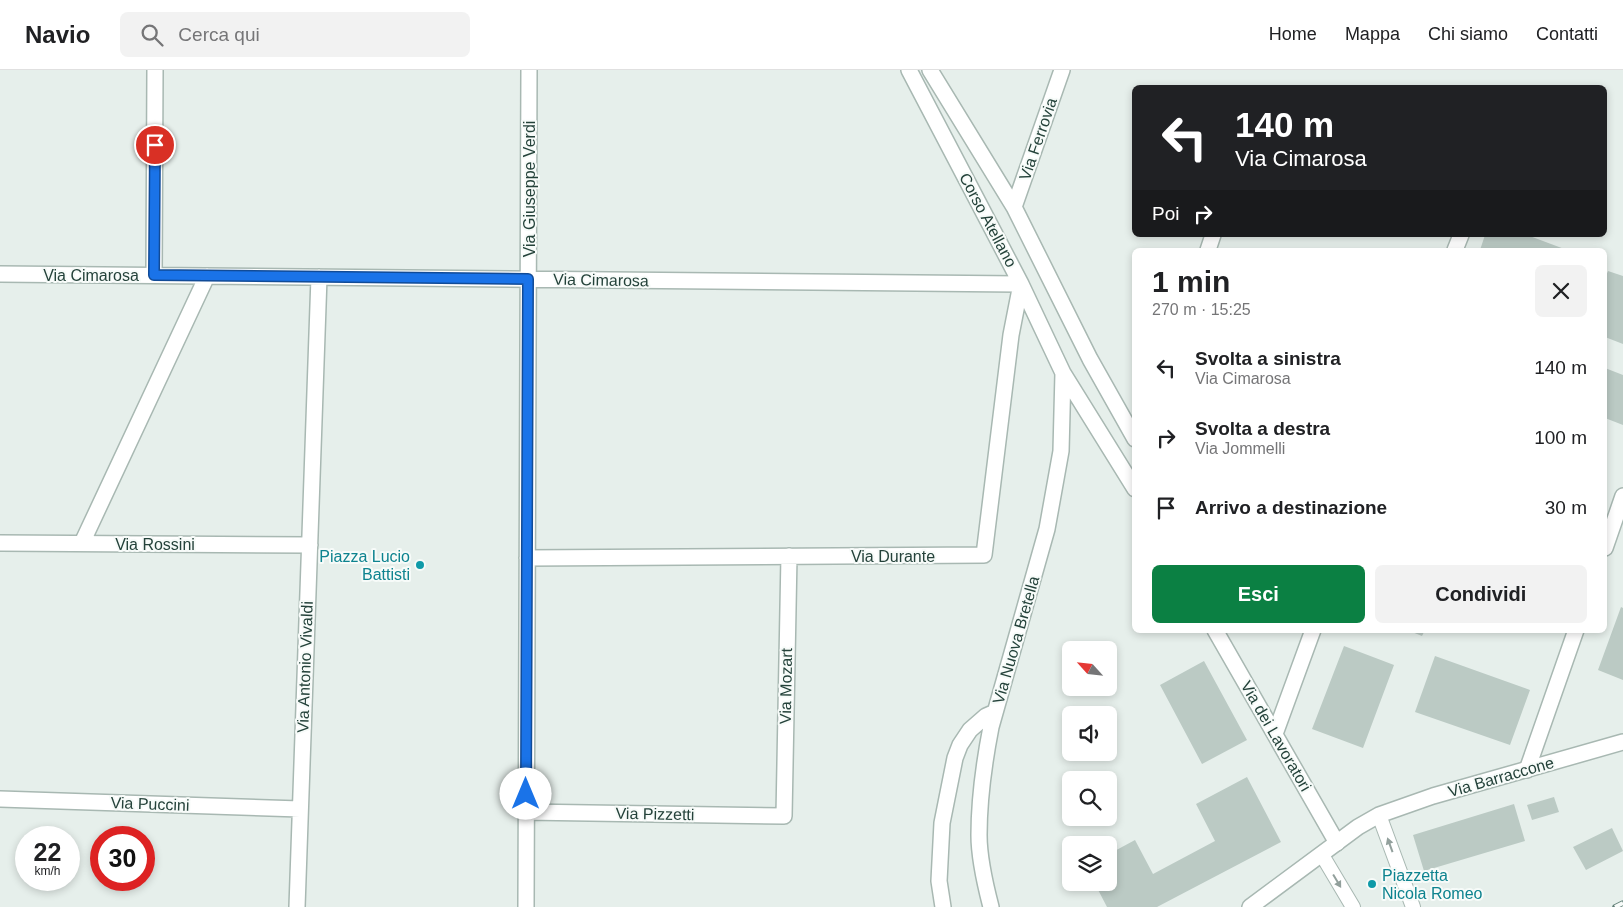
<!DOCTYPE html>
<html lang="it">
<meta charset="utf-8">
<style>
:root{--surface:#fff;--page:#f2f2f2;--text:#202124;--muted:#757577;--line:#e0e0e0;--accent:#0b8043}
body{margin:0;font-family:Arial,sans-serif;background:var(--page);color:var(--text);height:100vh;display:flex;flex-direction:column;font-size:19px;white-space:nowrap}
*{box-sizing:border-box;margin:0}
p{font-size:16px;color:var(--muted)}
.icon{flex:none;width:28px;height:28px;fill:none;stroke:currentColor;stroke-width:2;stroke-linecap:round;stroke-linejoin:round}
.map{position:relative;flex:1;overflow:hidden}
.side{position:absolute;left:1132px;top:178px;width:475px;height:385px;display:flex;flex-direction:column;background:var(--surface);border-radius:8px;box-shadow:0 2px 8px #0003}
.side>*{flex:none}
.hud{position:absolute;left:1132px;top:15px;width:475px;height:152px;border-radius:8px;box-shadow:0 2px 8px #0003;background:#202124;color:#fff;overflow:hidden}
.needle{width:32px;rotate:297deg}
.fabs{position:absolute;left:1062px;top:571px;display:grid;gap:10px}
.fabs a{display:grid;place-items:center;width:55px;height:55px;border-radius:8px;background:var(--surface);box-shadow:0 2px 8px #0003;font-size:25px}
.speed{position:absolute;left:15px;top:756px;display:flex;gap:10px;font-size:25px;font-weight:700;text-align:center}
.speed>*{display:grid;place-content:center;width:65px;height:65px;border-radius:50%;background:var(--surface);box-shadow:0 2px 8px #0003;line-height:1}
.speed small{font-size:12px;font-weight:400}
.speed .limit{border:8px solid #d22;background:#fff;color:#111}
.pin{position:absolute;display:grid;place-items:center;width:42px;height:42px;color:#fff;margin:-21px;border:2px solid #fff;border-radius:50%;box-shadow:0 1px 5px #0007}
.me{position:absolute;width:55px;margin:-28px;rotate:0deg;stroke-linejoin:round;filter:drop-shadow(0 0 4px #0008)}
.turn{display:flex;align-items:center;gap:18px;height:105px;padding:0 20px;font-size:22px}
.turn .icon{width:65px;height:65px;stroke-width:2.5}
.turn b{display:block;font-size:35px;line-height:42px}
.then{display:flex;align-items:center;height:48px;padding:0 20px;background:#0003;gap:10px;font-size:19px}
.round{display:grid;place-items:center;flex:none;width:52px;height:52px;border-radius:8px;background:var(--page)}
.overview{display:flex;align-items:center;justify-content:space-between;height:85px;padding:0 20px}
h1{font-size:30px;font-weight:600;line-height:38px}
.action{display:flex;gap:10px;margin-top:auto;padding:10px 20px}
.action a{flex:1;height:58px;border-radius:8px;background:var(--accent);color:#fff;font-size:20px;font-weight:600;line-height:58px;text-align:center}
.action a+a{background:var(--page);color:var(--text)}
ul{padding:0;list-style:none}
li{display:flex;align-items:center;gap:15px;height:70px;padding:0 20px}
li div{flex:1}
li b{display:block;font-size:19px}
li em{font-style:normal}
header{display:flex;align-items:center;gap:30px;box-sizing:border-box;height:70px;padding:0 25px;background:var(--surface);border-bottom:1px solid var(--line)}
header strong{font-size:24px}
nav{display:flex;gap:28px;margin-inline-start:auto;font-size:18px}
.search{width:350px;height:45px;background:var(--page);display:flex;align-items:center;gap:12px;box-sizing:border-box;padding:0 18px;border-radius:8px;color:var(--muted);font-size:19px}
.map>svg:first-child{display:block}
</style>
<header>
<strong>Navio</strong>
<div class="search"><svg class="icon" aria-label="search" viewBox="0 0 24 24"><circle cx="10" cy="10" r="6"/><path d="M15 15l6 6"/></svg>Cerca qui</div>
<nav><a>Home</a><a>Mappa</a><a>Chi siamo</a><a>Contatti</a></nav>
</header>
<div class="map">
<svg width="1623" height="837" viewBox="0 0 1623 837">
<rect width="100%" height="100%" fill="#e6efeb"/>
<path fill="#bbcac4" d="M1485,165h42l40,15h-87z
M1608,201l15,5v68l-18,-7v-59z
M1605,298l18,7v50l-18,-7z
M1621,537l2,1v72l-25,-10z
M1407,560h18l-3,6z
M1344,576l50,19 -31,83 -51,-19z
M1435,586l95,34 -20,55 -95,-33z
M1204,591l43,79 -45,24 -42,-79z
M1247,707l34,65 -124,65h-50l-13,-25h15v-28l26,-14 18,34 62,-33 -19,-37z
M1554,727l5,15 -27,8 -5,-15z
M1514,734l11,37 -101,30 -11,-36z
M1612,758l11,23 -37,19 -13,-23z"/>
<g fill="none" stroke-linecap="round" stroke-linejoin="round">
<g stroke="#a8b8b2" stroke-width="16">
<path id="service" d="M1379,745l34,92
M1322,785l31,52"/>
</g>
<g stroke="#a8b8b2" stroke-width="18">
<path id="minor" d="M909,0l112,214 42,89 72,116
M930,0l84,137 76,152 45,80
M1014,137l48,-137
M1208,180l5,-15
M1455,180l6,-15
M0,204l1021,10 -10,51 -27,220 -457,3
M154,205l1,-205
M0,473l310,2
M82,473l125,-267
M1605,478l18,-52
M1215,560l122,213
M1275,664l38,-104
M1527,700l49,-140
M0,729l300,10
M526,742l258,4 5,-260
M297,837l22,-630
M526,837l3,-837
M943,837l-4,-26 3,-58 13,-65 5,-13 10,-15 16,-14 9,-4
M991,837c-6,-23 -12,-48 -12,-72 0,-36 5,-72 12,-108l56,-198 14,-78 2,-78"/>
</g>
<g stroke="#a8b8b2" stroke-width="18">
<path id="tertiary" d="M1250,837l108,-80 21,-12 54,-19 190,-54"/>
</g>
<use href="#service" stroke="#fff" stroke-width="14"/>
<use href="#minor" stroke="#fff" stroke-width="15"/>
<use href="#tertiary" stroke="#fff" stroke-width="15"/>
<g stroke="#5f7d75" stroke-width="5.5">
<path id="rail" d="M1615,837l8,-4"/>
</g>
<use href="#rail" stroke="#f7fbf9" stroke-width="4" stroke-dasharray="11" stroke-linecap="butt"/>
</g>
<defs><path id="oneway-solid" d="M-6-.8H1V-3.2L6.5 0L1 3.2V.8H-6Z" transform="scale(1.25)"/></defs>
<g fill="#92a09c">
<use href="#oneway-solid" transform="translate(1390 775) rotate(-110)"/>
<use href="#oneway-solid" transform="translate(1337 811) rotate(59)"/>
</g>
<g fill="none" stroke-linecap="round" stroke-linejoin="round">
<g stroke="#114b97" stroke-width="12">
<path id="route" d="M155,75l-1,130 374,4 -2,515"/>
</g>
<use href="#route" stroke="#1a73e8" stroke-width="9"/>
</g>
<g fill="#0f9aa8" stroke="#f7fbf9" stroke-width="2">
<circle cx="420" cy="495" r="5"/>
<circle cx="1372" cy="814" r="5"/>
</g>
<g text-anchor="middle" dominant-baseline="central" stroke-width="4" stroke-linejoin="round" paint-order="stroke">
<g font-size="16" fill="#24423a" stroke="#f7fbf9">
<text transform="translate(1038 69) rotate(-71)">Via Ferrovia</text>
<text transform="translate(529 119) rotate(-90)">Via Giuseppe Verdi</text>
<text transform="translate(988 150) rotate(62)">Corso Atellano</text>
<text x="91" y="205">Via Cimarosa</text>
<text transform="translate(601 210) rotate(1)">Via Cimarosa</text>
<text x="155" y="474">Via Rossini</text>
<text x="893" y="486">Via Durante</text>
<text transform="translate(1016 570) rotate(-74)">Via Nuova Bretella</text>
<text transform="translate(305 597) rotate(-88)">Via Antonio Vivaldi</text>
<text transform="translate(786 616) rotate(-89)">Via Mozart</text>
<text transform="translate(1276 666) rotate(60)">Via dei Lavoratori</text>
<text transform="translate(1501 707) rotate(-16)">Via Barraccone</text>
<text transform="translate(150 734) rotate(2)">Via Puccini</text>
<text transform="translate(655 744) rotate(1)">Via Pizzetti</text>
</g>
<g font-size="16" fill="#0d838f" stroke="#f7fbf9" text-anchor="end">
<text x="410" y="486">Piazza Lucio<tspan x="410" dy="18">Battisti</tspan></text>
<text x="1382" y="805" text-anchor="start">Piazzetta<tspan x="1382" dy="18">Nicola Romeo</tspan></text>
</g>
</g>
</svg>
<div class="fabs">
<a><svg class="needle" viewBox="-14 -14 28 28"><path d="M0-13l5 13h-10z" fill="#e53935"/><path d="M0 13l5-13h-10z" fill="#757577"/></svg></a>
<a><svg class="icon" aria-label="sound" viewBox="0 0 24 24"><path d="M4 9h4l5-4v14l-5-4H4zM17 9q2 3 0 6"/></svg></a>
<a><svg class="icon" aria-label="search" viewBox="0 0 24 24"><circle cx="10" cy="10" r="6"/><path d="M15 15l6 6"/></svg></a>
<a><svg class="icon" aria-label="layers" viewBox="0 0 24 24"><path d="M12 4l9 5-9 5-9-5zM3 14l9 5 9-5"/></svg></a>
</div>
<div class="speed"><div>22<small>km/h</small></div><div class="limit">30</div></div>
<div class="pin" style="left:155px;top:75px;background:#d93025"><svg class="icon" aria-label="arrive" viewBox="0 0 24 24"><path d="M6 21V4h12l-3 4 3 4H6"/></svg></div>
<svg class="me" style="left:526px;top:724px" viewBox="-20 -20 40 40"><circle r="19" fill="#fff"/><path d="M0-13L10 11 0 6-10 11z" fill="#1a73e8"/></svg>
<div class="hud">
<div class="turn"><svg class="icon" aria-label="left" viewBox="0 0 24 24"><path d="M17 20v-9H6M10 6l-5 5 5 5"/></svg><div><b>140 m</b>Via Cimarosa</div></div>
<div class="then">Poi<svg class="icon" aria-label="right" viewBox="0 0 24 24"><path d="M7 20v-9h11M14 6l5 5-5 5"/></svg></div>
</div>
<section class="side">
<div class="overview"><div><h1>1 min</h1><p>270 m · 15:25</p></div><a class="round"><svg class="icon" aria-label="close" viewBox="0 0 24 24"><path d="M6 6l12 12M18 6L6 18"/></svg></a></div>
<ul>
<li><svg class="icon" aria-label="left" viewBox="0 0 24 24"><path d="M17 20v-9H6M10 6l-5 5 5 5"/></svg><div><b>Svolta a sinistra</b><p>Via Cimarosa</p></div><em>140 m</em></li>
<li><svg class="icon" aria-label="right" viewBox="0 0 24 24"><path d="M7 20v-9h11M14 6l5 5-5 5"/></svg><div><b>Svolta a destra</b><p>Via Jommelli</p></div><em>100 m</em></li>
<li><svg class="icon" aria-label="arrive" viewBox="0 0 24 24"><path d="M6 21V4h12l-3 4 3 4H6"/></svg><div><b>Arrivo a destinazione</b></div><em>30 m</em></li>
</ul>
<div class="action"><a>Esci</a><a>Condividi</a></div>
</section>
</div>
